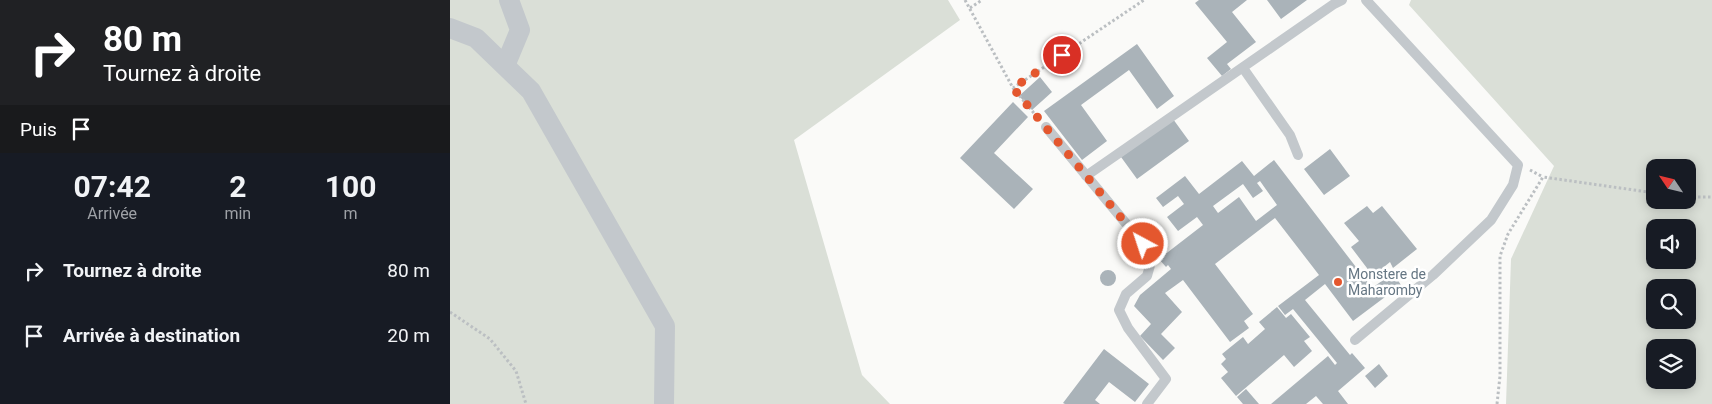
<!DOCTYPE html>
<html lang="fr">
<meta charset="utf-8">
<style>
:root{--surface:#171b24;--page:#242831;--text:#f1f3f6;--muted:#9ea1a6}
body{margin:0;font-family:Roboto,sans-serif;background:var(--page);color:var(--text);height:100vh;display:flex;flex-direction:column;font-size:19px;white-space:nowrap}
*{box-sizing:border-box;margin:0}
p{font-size:16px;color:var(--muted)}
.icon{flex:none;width:28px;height:28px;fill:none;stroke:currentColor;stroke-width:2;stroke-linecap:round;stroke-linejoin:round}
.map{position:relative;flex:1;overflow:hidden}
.drawer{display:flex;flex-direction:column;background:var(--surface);width:450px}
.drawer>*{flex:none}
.top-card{background:#202124;color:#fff;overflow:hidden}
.needle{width:32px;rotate:305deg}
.tools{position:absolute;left:1196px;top:159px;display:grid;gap:10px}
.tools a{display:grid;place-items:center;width:50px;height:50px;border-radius:10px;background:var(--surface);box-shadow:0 2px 12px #0003;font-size:25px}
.pin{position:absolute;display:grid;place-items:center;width:42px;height:42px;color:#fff;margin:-21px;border:2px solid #fff;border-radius:50%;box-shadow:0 1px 5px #0007}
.me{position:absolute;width:55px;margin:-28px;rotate:320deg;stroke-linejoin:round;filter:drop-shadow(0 0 4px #0008)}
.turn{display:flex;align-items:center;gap:18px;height:105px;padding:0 20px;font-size:22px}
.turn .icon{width:65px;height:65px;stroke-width:2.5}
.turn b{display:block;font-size:35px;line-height:42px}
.then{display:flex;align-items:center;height:48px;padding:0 20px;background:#0003;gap:10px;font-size:19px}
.eta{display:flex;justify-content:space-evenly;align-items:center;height:85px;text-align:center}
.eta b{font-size:30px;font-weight:700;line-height:35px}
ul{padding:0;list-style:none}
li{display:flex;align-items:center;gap:15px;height:65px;padding:0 20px}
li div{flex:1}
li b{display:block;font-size:19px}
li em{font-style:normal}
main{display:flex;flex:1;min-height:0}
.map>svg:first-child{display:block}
</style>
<main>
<section class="drawer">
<div class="top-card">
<div class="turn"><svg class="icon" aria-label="right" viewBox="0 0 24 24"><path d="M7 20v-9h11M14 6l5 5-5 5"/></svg><div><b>80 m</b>Tournez à droite</div></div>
<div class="then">Puis<svg class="icon" aria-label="arrive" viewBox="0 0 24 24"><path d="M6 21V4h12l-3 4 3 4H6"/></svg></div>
</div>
<div class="eta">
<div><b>07:42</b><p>Arrivée</p></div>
<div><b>2</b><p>min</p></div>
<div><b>100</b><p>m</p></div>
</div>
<ul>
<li><svg class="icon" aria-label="right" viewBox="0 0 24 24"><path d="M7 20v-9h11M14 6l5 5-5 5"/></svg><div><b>Tournez à droite</b></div><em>80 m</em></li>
<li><svg class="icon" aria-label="arrive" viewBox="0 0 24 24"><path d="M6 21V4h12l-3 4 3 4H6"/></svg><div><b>Arrivée à destination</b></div><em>20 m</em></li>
</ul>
</section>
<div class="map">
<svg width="1262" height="404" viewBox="0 0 1262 404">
<rect width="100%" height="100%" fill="#fafaf8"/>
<path fill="#dadfd7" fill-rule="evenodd" d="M0,0h498l12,20 -166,120 68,235 28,29h-440z
M961,0h301v404h-206l5,-145 43,-93 -145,-161zM1205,168h33v32h-33zM1205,228h33v32h-33zM1205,288h33v32h-33zM1205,348h33v32h-33z"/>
<path fill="#aab3b9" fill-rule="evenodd" d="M749,0h48l-15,12 24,30 -29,22 4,5 -9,7 -15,-18 20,-16 -32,-39z
M817,0h40l-26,19z
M687,44l37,52 -17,13 -28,-39 -48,35 26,36 -25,19 -38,-49z
M590,77l12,15 -20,18 -13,-14z
M563,102l15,15 -34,36 39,36 -19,20 -54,-51z
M723,119l16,22 -52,38 -16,-22z
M880,149l20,27 -26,19 -20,-26z
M824,160l98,128 21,-15 8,12 -48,36 -28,-37 -20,16 45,55 2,-2 13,15 -27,23 10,13h-25l-7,-8 -10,8h-35l57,-48 7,9 2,-2 -44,-54 -8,6 -7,-9 41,-31 -44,-57 -60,46 38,50 -9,7 5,7 -19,14 -47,-62 -18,13 17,19 -21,22 14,14 -12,12 -23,-24 11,-12 -17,-18 6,-11 31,-26 -3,-4 -2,2 -7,-8 44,-34 -6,-8 -19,14 -11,-14 17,-13 -6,-8 -15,11 -7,-9 29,-22 14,18 43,-33 12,15zM810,181l17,24 -21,16 -17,-24 -21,16 -5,-7 30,-22 10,14 10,-7 -6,-8z
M917,206l6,7 9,-7 35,43 -24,19 -3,-6 -17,14 -22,-29 8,-6 -15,-18z
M650 278a8 8 0 1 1 16 0a8 8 0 1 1-16 0Z
M827,307l9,11 5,-4 19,23 -6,4 8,10 -18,16 -10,-12 -48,41 -15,-18 7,-6 -7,-8 5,-5 -4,-5 21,-17 5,7 17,-15 -6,-7z
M654,349l45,35 -14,18 -26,-20 -14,18 5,4h-35l-2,-1z
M929,364l9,12 -13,12 -10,-12z
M796,389l13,15h-16l-6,-7z"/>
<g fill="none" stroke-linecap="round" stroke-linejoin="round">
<path stroke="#bbbfc2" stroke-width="3" stroke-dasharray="2.5 2.5" stroke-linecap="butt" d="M515,0l48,88 131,-88
M520,8l12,-8
M563,88l25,30
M1080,170l13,7
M1238,197h24
M0,312l40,27 26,32 10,33
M1047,404l3,-28v-120l8,-22 35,-57 112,16"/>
<path stroke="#c3c8cc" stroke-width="10" d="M793,68l47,67 8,20
M596,127l97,117 8,18 -4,14 -21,18 -7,16 9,18 38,51 -19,25
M636,176l248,-172 8,-4
M905,340l78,-65 58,-55 22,-35 5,-20 -152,-165"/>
<path stroke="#c3c8cc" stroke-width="20" d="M0,28l26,10 55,53 134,235 -1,78
M55,66l15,-36 -11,-30"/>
</g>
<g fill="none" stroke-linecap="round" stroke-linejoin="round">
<path stroke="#e4572e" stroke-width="9" stroke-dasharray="0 16.2" d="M612,55l-49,33 130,156"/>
</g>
<circle fill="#e4572e" stroke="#fff" stroke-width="2" cx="888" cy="282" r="5"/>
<g text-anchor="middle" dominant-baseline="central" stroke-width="5" stroke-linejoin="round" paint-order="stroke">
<g font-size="14" fill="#657683" stroke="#fff" text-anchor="start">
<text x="898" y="274">Monstere de<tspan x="898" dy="16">Maharomby</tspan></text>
</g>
</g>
</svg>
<div class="tools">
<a><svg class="needle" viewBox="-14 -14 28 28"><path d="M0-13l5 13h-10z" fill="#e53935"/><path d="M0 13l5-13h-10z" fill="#9ea1a6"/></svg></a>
<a><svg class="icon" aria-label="sound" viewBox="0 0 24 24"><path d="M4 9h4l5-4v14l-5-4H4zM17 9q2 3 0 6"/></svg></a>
<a><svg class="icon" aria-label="search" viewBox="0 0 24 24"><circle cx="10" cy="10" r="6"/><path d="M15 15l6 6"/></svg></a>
<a><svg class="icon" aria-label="layers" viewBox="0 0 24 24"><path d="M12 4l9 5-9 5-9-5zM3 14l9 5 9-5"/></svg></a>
</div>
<div class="pin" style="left:612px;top:55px;background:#d93025"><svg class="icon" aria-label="arrive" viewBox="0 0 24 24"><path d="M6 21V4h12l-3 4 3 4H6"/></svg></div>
<svg class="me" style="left:693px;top:244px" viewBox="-20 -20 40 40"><circle r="17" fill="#e4572e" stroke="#fff" stroke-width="3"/><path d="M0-11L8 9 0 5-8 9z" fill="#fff"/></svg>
</div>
</main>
